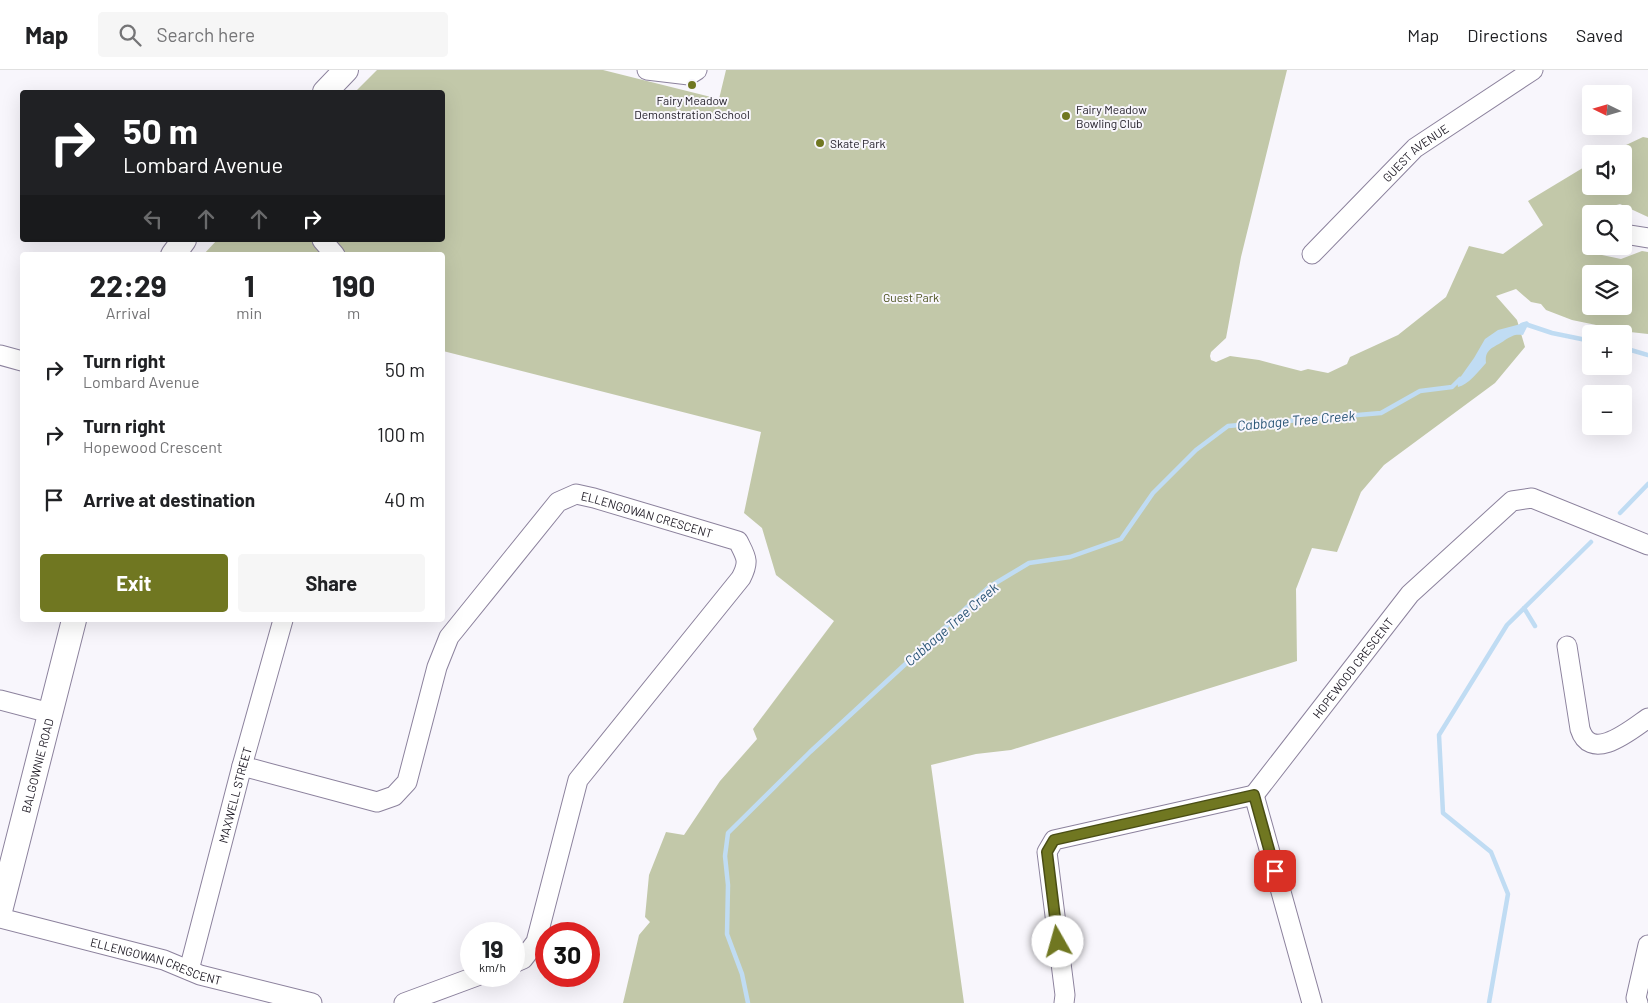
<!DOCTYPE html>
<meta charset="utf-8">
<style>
:root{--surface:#fff;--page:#f6f6f6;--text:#202124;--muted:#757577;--line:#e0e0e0;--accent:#707721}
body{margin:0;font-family:Barlow,sans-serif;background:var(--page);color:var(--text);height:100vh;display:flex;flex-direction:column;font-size:19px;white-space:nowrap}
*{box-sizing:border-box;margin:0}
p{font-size:16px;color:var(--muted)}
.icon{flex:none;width:28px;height:28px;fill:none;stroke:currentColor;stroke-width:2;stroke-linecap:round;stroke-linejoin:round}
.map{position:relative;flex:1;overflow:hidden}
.panel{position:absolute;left:20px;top:182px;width:425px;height:370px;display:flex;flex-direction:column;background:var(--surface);border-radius:5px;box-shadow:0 5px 20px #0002}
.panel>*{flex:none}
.top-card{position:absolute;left:20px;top:20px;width:425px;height:152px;border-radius:5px;box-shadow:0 5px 20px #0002;background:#202124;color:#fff;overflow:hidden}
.needle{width:32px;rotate:275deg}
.fabs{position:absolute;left:1582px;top:15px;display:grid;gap:10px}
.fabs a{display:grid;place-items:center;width:50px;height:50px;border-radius:5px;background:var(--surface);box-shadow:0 5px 20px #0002;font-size:25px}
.speed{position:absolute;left:460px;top:852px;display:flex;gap:10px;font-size:25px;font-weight:700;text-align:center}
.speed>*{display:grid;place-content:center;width:65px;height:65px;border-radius:50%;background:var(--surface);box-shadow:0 5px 20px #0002;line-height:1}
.speed small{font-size:12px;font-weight:400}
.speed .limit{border:8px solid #d22;background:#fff;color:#111}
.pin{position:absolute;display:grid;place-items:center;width:42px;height:42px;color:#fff;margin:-21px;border-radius:10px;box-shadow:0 2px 8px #0006}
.me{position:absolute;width:55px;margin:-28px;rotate:353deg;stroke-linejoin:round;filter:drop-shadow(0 0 4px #0008)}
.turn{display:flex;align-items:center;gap:18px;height:105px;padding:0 20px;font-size:22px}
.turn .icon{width:65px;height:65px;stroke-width:2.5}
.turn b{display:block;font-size:35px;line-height:42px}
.lanes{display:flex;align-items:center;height:48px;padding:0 20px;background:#0003;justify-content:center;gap:25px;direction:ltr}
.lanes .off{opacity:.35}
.eta{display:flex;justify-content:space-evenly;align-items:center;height:85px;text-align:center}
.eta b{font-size:30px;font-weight:700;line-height:35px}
.button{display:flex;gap:10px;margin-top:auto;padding:10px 20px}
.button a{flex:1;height:58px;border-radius:5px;background:var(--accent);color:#fff;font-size:20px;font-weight:700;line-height:58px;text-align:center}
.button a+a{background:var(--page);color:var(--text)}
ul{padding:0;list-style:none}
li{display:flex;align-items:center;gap:15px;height:65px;padding:0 20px}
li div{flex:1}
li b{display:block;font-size:19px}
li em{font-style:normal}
header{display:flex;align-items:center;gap:30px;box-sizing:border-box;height:70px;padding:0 25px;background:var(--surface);border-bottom:1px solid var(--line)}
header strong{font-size:24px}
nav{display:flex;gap:28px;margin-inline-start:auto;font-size:18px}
.search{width:350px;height:45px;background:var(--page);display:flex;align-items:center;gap:12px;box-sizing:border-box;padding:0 18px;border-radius:5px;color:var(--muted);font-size:19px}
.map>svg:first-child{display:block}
</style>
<header>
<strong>Map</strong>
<div class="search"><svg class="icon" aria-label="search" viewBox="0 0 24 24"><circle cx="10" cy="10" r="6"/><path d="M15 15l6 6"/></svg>Search here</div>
<nav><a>Map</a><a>Directions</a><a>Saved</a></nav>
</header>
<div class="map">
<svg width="1648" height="933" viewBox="0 0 1648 933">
<rect width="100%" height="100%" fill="#f8f6fc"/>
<path fill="#c2c8a9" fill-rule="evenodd" d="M377,0h226l116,29 7,-29h561l-46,187 -15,81 -15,14 -1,4 1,4 5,2 14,-6 29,4 42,11 7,-2 20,4 19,-9 3,-7 48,-22 48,-38 23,-51 34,8 40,-29 -15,-24 63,-38v23h33v-32h-17l36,-17 5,1v79l-28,-13 -18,5 -3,5h-8v32h7l4,9 19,4 21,-8 6,1v82l-18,-2 -58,-12 -26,-10 -5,-6 -10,-2 -15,-13 -20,7 21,24 8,27 -30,36 -111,82 -23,27 -24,60 -25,-4 -16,41 1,72 -286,89 -35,4 -45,11 33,238h-341l16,-68 11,-13 -5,-5 4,-42 17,-43 18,3 36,-54 37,-42 -4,-10 81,-108 -58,-46 -14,-47 -18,-15 17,-81 -318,-81 -1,-96h-239l14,-15h225v-148h-87zM1591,204h33v32h-33z"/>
<path fill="#c0dcf3" d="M1527,251l2,2 -6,12c-9,-1 -11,1 -18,5 -9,7 -21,8 -19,23 -7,8 -18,22 -28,24l-1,-5 17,-24 11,-19 13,-9 19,-5z"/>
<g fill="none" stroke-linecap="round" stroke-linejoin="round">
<path stroke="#c0dcf3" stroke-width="4.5" d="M1522,255l3,-1 27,9 39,8
M1624,278l24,7
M1620,443l28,-29
M1524,538l11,18
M748,933l-6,-29 -15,-40 1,-49 -3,-29 3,-23 82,-81 179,-165 40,-24 41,-6 51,-18 32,-46 43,-43 32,-24 153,-13 39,-22 32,-4 8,-8
M1489,933l19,-109 -17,-42 -48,-39 -4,-78 68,-110 84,-83"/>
<g stroke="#8c829d" stroke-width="21">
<g id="minor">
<path d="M647,0l42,5 8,-5"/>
<path d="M1624,164l24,4"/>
<path d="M322,170l13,15"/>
<path id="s1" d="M1312,184l103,-106 118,-78"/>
<path d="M0,285l22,6"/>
<path d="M1567,576l13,83c11,35 52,0 68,-11"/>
<path d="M0,630l50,13"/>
<path id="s2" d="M242,696l135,36 17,-6 13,-14 30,-115 12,-30 109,-135 18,-8 18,4 144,43c8,16 12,20 3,37l-163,202 -42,162 -13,17 -9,4"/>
<path id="s3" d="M1254,725l156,-201 102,-93 20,-3 116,47"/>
<path d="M1254,725l58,208"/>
<path id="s4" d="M0,848l164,42 36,15 112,28"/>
<path id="s5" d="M189,900l53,-204 41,-146"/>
<path d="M404,933l73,-27"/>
<path d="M1064,933l1,-8 -18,-143 7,-12 200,-45"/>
<path d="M1638,933l-2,-5 12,-53"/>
</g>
</g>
<g stroke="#8c829d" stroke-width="26">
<g id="major">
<path d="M325,22l21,-22"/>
<path d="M173,185l11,-15"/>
<path id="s6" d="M0,841l74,-291"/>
</g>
</g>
<use href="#minor" stroke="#fff" stroke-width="19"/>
<use href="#major" stroke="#fff" stroke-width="24"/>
</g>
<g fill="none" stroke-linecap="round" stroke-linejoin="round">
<g stroke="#494d15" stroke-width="12">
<path id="route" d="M1058,872l-11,-90 7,-12 200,-45 21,76"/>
</g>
<use href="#route" stroke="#707721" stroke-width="9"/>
</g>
<g fill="#707721" stroke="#f8f6fc" stroke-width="2">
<circle cx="692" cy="15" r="5"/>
<circle cx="1066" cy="46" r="5"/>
<circle cx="820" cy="73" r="5"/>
</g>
<g text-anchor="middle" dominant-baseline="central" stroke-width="4" stroke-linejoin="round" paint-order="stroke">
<g font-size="12" fill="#24202a" stroke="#f8f6fc" text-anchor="start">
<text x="692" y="30" text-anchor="middle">Fairy Meadow<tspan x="692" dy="14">Demonstration School</tspan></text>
<text x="1076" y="39">Fairy Meadow<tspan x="1076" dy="14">Bowling Club</tspan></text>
<text x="830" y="73">Skate Park</text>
</g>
<g font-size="12" fill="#24202a" stroke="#f8f6fc">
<text stroke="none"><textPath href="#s1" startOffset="145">GUEST AVENUE</textPath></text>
<text stroke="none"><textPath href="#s2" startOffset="595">ELLENGOWAN CRESCENT</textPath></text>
<text stroke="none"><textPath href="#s3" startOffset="161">HOPEWOOD CRESCENT</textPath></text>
<text stroke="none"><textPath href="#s6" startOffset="150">BALGOWNIE ROAD</textPath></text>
<text stroke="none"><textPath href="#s5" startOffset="181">MAXWELL STREET</textPath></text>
<text stroke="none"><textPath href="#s4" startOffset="162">ELLENGOWAN CRESCENT</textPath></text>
</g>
<g font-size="12" fill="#4c531f" stroke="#f8f6fc">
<text x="911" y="227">Guest Park</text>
</g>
<g font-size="14" font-style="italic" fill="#285475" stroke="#f8f6fc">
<text transform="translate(1296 350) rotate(-5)">Cabbage Tree Creek</text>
<text transform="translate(951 554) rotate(-41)">Cabbage Tree Creek</text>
</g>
</g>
</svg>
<div class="fabs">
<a><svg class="needle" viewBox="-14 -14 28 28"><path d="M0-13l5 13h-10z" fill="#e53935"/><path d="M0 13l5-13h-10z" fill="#757577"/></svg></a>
<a><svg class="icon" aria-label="sound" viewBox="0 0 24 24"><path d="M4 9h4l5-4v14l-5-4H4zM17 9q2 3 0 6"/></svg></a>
<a><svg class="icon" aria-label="search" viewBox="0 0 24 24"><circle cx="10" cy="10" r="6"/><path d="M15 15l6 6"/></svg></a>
<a><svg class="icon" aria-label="layers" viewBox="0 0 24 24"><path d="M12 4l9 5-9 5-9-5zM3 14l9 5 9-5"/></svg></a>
<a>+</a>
<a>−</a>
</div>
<div class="speed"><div>19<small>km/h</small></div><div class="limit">30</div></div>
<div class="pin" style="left:1275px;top:801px;background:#d93025"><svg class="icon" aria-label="arrive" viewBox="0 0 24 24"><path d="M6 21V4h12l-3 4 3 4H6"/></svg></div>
<svg class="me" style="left:1058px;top:872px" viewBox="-20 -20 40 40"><circle r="19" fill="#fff"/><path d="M0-13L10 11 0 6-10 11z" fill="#707721"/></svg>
<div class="top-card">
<div class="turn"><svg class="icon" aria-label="right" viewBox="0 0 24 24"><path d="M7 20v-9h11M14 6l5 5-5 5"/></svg><div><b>50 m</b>Lombard Avenue</div></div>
<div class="lanes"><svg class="icon off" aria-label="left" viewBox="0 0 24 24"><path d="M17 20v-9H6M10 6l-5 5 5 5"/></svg><svg class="icon off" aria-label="ahead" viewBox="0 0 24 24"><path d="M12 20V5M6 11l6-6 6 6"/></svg><svg class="icon off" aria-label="ahead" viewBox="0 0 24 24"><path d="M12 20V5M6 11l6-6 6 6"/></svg><svg class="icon" aria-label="right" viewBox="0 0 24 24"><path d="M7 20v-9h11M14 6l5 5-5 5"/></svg></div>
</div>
<section class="panel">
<div class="eta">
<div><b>22:29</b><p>Arrival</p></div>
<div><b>1</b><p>min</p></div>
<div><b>190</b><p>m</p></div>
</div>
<ul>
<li><svg class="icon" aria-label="right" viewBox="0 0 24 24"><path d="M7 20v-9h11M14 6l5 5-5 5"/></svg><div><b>Turn right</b><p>Lombard Avenue</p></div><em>50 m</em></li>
<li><svg class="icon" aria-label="right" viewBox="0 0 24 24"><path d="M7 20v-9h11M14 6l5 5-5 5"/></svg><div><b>Turn right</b><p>Hopewood Crescent</p></div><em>100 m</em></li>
<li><svg class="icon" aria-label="arrive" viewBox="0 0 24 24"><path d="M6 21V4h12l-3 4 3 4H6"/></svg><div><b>Arrive at destination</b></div><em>40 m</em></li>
</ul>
<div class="button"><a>Exit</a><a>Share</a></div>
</section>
</div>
